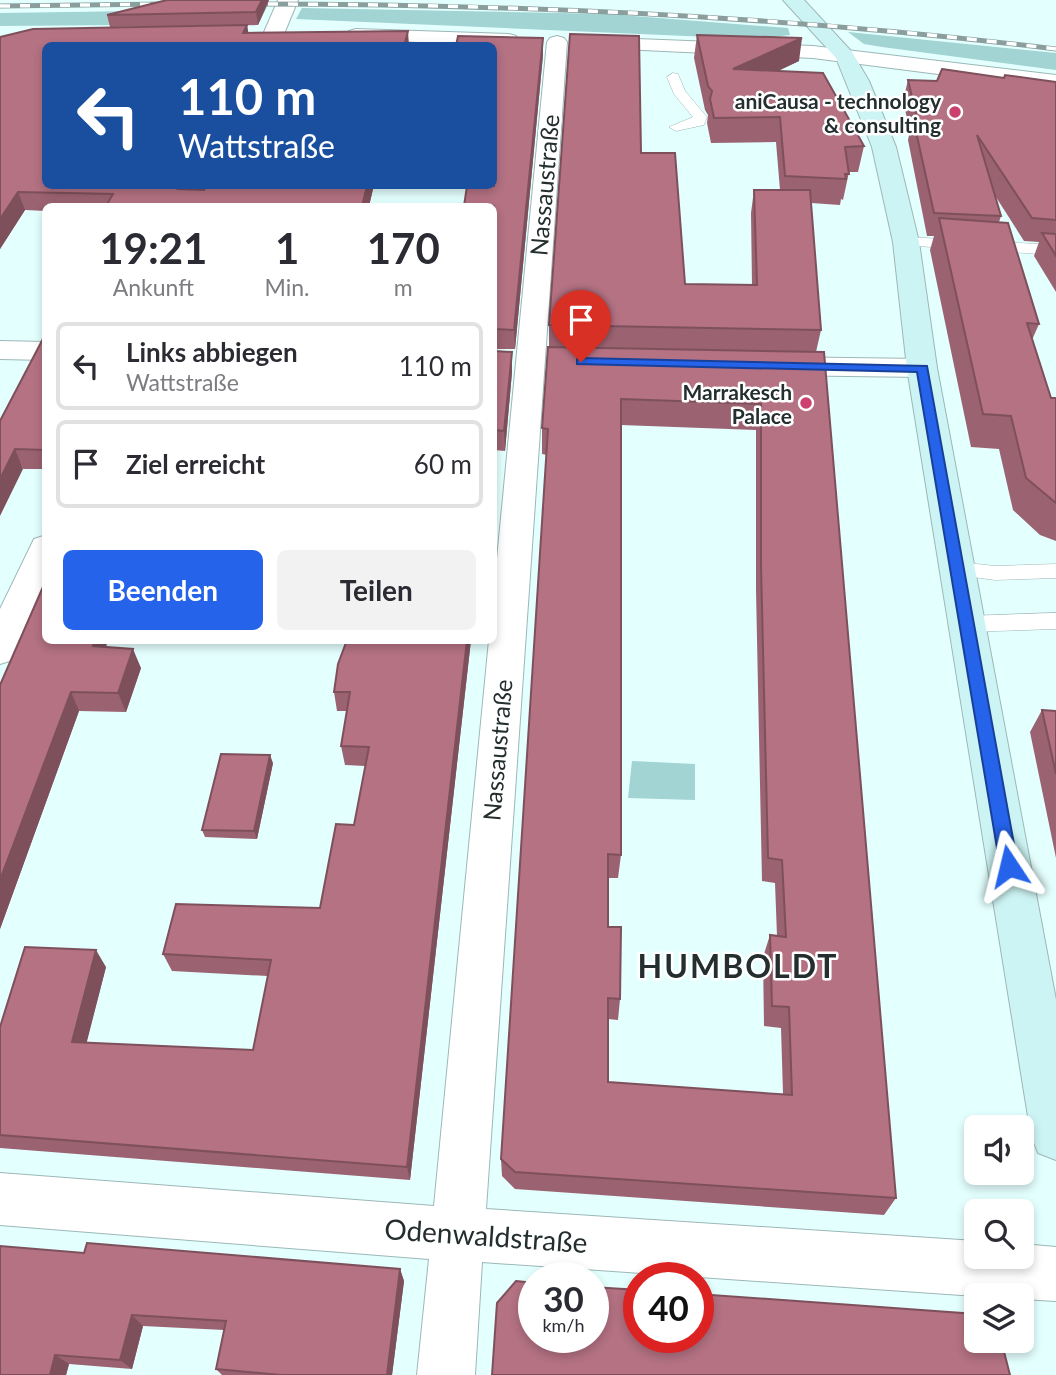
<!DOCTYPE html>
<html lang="de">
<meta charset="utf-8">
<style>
:root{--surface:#fff;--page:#f2f2f3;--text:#2b2b33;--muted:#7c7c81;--line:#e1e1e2;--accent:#2563eb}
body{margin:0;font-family:Lato,sans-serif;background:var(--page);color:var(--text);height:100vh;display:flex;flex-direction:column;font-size:26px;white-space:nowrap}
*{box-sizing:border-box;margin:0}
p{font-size:23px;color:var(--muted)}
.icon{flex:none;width:38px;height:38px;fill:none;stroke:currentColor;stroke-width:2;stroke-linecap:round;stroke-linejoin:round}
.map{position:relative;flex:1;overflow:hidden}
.side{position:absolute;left:42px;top:203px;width:455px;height:441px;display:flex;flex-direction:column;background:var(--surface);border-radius:10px;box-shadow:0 4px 10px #0003}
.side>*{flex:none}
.top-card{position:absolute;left:42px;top:42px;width:455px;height:147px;border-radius:10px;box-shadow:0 4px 10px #0003;background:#1a4fa0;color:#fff;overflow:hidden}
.buttons{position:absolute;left:964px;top:1115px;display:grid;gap:14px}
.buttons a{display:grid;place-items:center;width:70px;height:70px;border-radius:10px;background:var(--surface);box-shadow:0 4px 10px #0003;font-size:35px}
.speed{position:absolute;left:518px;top:1262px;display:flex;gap:14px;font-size:35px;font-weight:700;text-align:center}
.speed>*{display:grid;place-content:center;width:91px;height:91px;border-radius:50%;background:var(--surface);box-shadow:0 4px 10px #0003;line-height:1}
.speed small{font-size:18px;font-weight:400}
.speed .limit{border:10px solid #d22;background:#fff;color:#111}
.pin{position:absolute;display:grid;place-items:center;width:60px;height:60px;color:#fff;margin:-72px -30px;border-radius:50% 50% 50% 0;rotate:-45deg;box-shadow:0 0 7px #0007}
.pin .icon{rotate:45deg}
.me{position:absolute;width:77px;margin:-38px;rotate:350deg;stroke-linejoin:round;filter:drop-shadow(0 0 5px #0008)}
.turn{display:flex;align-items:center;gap:24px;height:147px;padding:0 21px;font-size:32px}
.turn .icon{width:91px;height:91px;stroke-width:2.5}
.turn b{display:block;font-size:49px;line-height:60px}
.eta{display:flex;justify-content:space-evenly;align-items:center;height:119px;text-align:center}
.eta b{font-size:42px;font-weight:700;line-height:49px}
.cta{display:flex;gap:14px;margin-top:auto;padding:14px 21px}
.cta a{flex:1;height:80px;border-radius:10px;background:var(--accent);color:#fff;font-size:28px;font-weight:700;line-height:80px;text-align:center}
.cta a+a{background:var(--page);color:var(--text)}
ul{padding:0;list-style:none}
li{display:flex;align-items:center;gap:21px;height:88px;margin:0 14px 10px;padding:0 7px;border:4px solid var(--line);border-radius:10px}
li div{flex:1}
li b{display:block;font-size:26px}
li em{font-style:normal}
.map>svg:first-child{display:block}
</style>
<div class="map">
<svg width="1056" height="1375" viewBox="0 0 1056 1375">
<rect width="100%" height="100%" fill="#e3fffe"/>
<path fill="#a1d4d3" d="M237,7h30l-7,14 -22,3 -238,2v-13l208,-3z
M302,8l306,6 180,14 2,7 -35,4 -459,-20z
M848,32l208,21v17l-174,-23 -18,-3z
M632,761l63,3v36l-67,-2z"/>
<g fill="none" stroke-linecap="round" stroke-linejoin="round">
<g stroke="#9db7b7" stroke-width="1">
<path id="lane" d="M673,73l5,1 7,17 22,26 -3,8 -28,6 -7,-4 24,-10 -19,-23 -7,-17z
M906,237l150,8v10l-155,-10 -3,-3 3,-3z
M958,562l37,4 61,-2v14l-61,2 -44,-6 -3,-5 3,-5z
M1056,613v16l-89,3 -8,-2 -3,-6 3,-6 8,-2z"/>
</g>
<g stroke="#9db7b7" stroke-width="2">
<path id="street" d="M278,0h20l-19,46h-21z
M356,29l153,5 7,2 3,4 -3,4 -7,2 -160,-7 -3,-4 3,-4z
M557,36l7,2 3,4 -81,1167 490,32v15h46v-12l34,3v54l-34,-2v-4l-46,1 -494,-34 -7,113h-58l12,-116 -429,-34v-52l434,33 55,-566h5v-50l53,-548 3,-4z
M586,37l227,9 243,29v14l-243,-31 -234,-11 -3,-4 3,-4z
M194,186h24l-10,20h-24z
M0,341l46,1v18l-46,-1z
M774,357l148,2 11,3 4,6 -4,6 -11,3 -148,-2 -10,-3 -5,-6 5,-6z
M46,535v53l-33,72 -13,4v-55l34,-70z"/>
</g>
<g stroke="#9db7b7" stroke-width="2">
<path id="secondary" d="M783,0h21l48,52 17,29 27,66 23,95 18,126 119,632v160l-18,-7 -7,-18 -124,-767 -14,-126 -21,-95 -36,-89z"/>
</g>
<use href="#lane" fill="#fff" fill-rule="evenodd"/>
<use href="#street" fill="#fff" fill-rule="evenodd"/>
<use href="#secondary" fill="#cdf4f4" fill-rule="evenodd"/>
<g stroke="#8b9e9e" stroke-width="5">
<path id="rail" d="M248,4c271,0 539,12 808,45
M0,6l168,-2"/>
</g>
<use href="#rail" stroke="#fff" stroke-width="3.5" stroke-dasharray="10" stroke-linecap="butt"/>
</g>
<path fill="#9b6271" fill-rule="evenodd" d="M269,0l-11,25 -148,2 -3,-12z
M247,25l1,8 -202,13 145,140 -1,4h14l2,-4h167v3l-4,17h-323v5l-21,-1 -25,39v-212z
M697,35l102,26 -21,10 86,75 -6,26h-9l-6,28 -2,-1 -1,6 -29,-2 10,127 -5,22 80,846 -12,17 -369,-26 -13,-13 -1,-17 46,-704 -5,-1v-26l7,-81v-22l92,-172 44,131 67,1 -1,-72 3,-23h26l-4,-48 -65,1 -4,-20 1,-8 -3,-5 -11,-52zM621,425l135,5v160l6,291 13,2 2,53 -7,-1 -7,22 1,69 17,2 2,66 -175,-12v-63l10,1 2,-21 -12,-72v-49h10l3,-23z
M543,55l-28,294h-21v-143z
M1004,78l52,4v210l-22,-36 5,-14 -15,-1 -30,-47 7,22 -2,6 40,102 -7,16 19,58h5v143l-16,-6 -27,-25 -14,-61 -28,-2 -41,-197 4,-14h-7l-19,-96 2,-9 -7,-30 5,-21 29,1z
M46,333v136h-23l-23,-48z
M494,351l18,21 -7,79 -11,-1z
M46,580l60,67 35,21 -15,44 -47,-1 -79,218z
M347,640h124l-61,540 -410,-32v-121l106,-60 -20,76 167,7 15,-74 -96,-5 -9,-17 157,-46 34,-83 11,-59 -20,-1 -4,-19 6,-35h-10l-3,-19z
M1042,710l14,1v147l-26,-126z
M273,763l-16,76 -52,-2 -3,-7z
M84,1253l316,16 4,12 -12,94h-170l-6,-6 8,-39 -81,-4 -11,43 -63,-5 -3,11h-66z"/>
<path fill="#7e505c" d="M262,0h7l-11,25 -2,-13z
M247,25l3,17 -7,-9z
M408,31l1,15h-5z
M543,38v17l-28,294 -1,-19z
M802,38l-3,23 -69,32 3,-24z
M180,186h11l-8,20 -5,-17z
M367,186h6v3l-4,17h-7z
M18,192l7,18 -25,39v-30z
M512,352v20l-7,79 -1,-20z
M15,449l8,20 -23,47v-37z
M95,640h13l-7,26 -8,-20z
M467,640h4l-61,540 -3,-13z
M133,649l8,19 -15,44 -8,-19z
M71,692l8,19 -79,218v-49z
M270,755l3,8 -16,76 -3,-8z
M96,950l10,17 -23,90 -11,-15z
M400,1269l4,12 -12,94h-5z
M132,1315l11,11 -11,43 -12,-9z
M55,1355l14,9 -3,11h-16z"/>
<path fill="#b47283" stroke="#7e505c" stroke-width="2" fill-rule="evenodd" d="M167,0h95l-6,12 -149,3z
M247,25l-4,8 165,-2 -4,15h-358v140h134l-2,3 26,1 2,-4h161l-5,20h-256l7,-12 -95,-2 -18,27v-182l33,-8z
M570,34l69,2 2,117h34l10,131 72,1 -3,-95h56l11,140 -272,-5z
M697,35l105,3 -69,31 90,4 41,73 -19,1 4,27h-4l1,5 -61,-3 -5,-59 -66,1 -4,-19 2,-8 -4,-5z
M458,36l85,2 -29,292 -20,-1v-123h-30l3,-20h27v-140h-38z
M942,69l62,9 1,-3 51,7v138l-24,-2 -55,-83 24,81 -67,-3 -21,-95h4l-9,-38 29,1z
M939,218l69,5 31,101 -12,-1 24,75h5v105l-30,-25 -15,-62 -28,-2z
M1042,233l14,1v22z
M46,333v117l-31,-1 -15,30v-58z
M548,347l276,5 72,846 -381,-26 -14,-13 47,-730 -6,-1zM621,399l140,5v161l7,293 14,2 4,77 -16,-2 2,71 17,1 3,88 -184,-13v-84l12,1 1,-72h-13v-73l13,1z
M494,351l18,1 -8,79 -10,-1z
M46,580v60h49l-2,6 40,3 -15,44 -47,-1 -71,188v-195z
M347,640h120l-60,527 -407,-32v-108l25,-80 71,3 -24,92 181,8 18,-90 -108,-6 13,-50 144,4 16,-84 18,1 15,-78 -28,-1 9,-54h-16l4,-28z
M1042,710l14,1v63z
M221,754l49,1 -16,76 -52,-1z
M87,1243l313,26 -13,106h-106l-65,-6 10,-48 -94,-6 -12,45 -65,-5 -5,20h-50v-129l84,7z
M516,1281l18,2v54h59v-50l46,3v47h59v-43l278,20v26h25l9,35h-518l5,-72z"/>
<path fill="#2563eb" stroke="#184099" stroke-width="2" d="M581,358l346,8 91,500 -2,5 -7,2 -6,-2 -3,-5 -83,-494 -340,-8v-5z"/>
<g fill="#cc4070" stroke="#fff" stroke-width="2.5">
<circle cx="955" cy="112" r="7"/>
<circle cx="806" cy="403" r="7"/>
</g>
<g text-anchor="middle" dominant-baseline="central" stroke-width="5" stroke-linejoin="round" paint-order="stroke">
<g font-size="21" font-weight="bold" fill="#242e2e" stroke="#fff" text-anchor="end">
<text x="941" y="100">aniCausa - technology<tspan x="941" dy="24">&amp; consulting</tspan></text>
<text x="792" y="391">Marrakesch<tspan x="792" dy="24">Palace</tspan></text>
</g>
<g font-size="24" fill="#242e2e" stroke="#fff">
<text transform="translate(544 185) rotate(-85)">Nassaustraße</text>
<text transform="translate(497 750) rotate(-85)">Nassaustraße</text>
</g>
<g font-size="28" fill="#242e2e" stroke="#fff">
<text transform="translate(486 1235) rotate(4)">Odenwaldstraße</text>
</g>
<g font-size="32" font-weight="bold" letter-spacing="2" fill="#242e2e" stroke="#fff">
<text x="738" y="965">HUMBOLDT</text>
</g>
</g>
</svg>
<div class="buttons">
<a><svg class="icon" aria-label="sound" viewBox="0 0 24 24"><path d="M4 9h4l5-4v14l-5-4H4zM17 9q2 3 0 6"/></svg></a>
<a><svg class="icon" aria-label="search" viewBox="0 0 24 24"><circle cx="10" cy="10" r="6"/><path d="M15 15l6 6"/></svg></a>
<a><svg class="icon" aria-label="layers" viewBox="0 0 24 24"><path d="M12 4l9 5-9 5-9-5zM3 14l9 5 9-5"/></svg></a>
</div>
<div class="speed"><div>30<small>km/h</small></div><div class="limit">40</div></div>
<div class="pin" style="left:581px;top:362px;background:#d93025"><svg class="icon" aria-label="arrive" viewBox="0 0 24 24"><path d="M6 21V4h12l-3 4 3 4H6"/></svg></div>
<svg class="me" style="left:1009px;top:866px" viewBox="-20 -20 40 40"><path d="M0-17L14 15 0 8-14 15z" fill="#2563eb" stroke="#fff" stroke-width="4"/></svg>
<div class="top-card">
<div class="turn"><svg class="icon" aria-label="left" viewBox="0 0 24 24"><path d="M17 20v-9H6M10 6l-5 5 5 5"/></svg><div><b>110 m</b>Wattstraße</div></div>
</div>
<section class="side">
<div class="eta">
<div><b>19:21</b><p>Ankunft</p></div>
<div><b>1</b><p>Min.</p></div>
<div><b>170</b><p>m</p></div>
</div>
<ul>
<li><svg class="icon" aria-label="left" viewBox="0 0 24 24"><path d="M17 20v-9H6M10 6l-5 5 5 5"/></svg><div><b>Links abbiegen</b><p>Wattstraße</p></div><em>110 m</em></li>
<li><svg class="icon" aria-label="arrive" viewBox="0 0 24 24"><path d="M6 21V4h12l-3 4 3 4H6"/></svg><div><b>Ziel erreicht</b></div><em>60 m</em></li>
</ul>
<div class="cta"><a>Beenden</a><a>Teilen</a></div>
</section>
</div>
